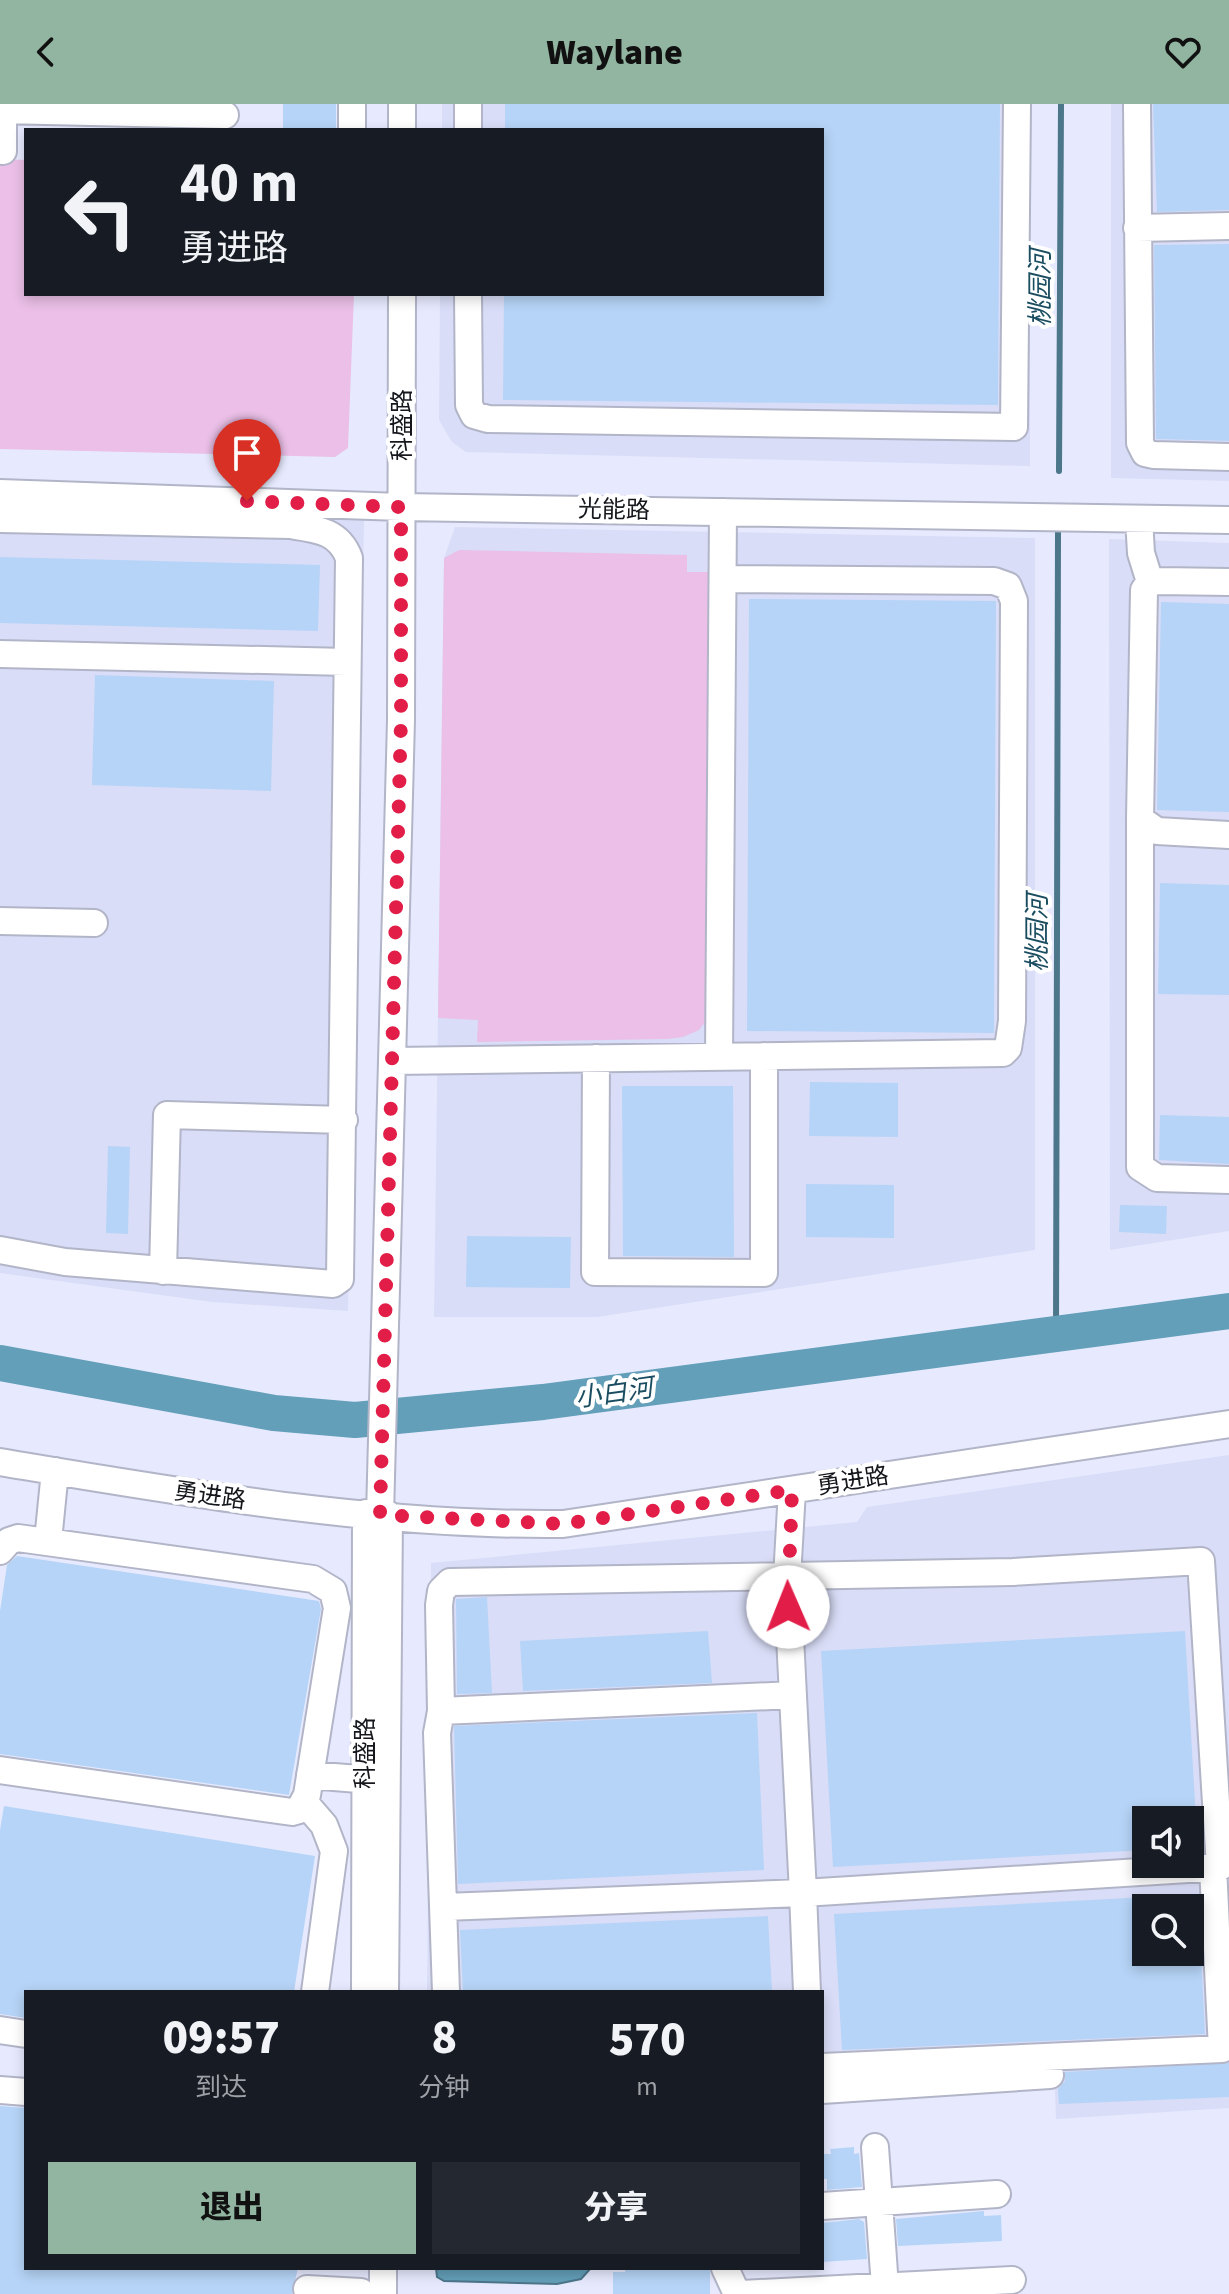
<!DOCTYPE html>
<html lang="zh">
<meta charset="utf-8">
<style>
:root{--surface:#171b24;--page:#242831;--text:#f1f3f6;--muted:#9ea1a6;--accent:#92b5a1}
body{margin:0;font-family:"Source Sans 3","Noto Sans SC",sans-serif;background:var(--page);color:var(--text);height:100vh;display:flex;flex-direction:column;font-size:30px;white-space:nowrap}
*{box-sizing:border-box;margin:0}
p{font-size:26px;color:var(--muted)}
.icon{flex:none;width:44px;height:44px;fill:none;stroke:currentColor;stroke-width:2;stroke-linecap:round;stroke-linejoin:round}
.map{position:relative;flex:1;overflow:hidden}
.sheet{position:absolute;left:24px;top:1886px;width:800px;height:280px;display:flex;flex-direction:column;background:var(--surface);border-radius:0px;box-shadow:0 4px 12px #0003}
.sheet>*{flex:none}
.banner{position:absolute;left:24px;top:24px;width:800px;height:168px;border-radius:0px;box-shadow:0 4px 12px #0003;background:#171b24;color:var(--text);overflow:hidden}
.tools{position:absolute;left:1132px;top:1702px;display:grid;gap:16px}
.tools a{display:grid;place-items:center;width:72px;height:72px;border-radius:0px;background:var(--surface);box-shadow:0 4px 12px #0003;font-size:40px}
.pin{position:absolute;display:grid;place-items:center;width:68px;height:68px;color:#fff;margin:-82px -34px;border-radius:50% 50% 50% 0;rotate:-45deg;box-shadow:0 0 8px #0007}
.pin .icon{rotate:45deg}
.me{position:absolute;width:88px;margin:-44px;rotate:359deg;stroke-linejoin:round;filter:drop-shadow(0 0 6px #0008)}
.turn{display:flex;align-items:center;gap:28px;height:168px;padding:0 24px;font-size:36px}
.turn .icon{width:104px;height:104px;stroke-width:2.5}
.turn b{display:block;font-size:56px;line-height:68px}
.eta{display:flex;justify-content:space-evenly;align-items:center;height:136px;text-align:center}
.eta b{font-size:48px;font-weight:800;line-height:56px}
.primary-button{display:flex;gap:16px;margin-top:auto;padding:16px 24px}
.primary-button a{flex:1;height:92px;border-radius:0px;background:var(--accent);color:#111;font-size:32px;font-weight:800;line-height:92px;text-align:center}
.primary-button a+a{background:var(--page);color:var(--text)}
header{display:flex;justify-content:space-between;align-items:center;height:104px;padding:0 24px;background:var(--accent);color:#111;font-size:36px;font-weight:800}
.map>svg:first-child{display:block}
</style>
<header><svg class="icon" aria-label="back" viewBox="0 0 24 24"><path d="M15 5l-7 7 7 7"/></svg>Waylane<svg class="icon" aria-label="heart" viewBox="0 0 24 24"><path d="M12 20l-8-8c-3-5 5-10 8-4 3-6 11-1 8 4z"/></svg></header>
<div class="map">
<svg width="1229" height="2190" viewBox="0 0 1229 2190">
<rect width="100%" height="100%" fill="#e7eafe"/>
<path fill="#d9ddf7" fill-rule="evenodd" d="M442,0h588v362l-564,-14 -14,-10 -13,-22 1,-126h382v-164h-380z
M1111,0h118v377l-118,-3z
M0,406l364,10 -16,791 -136,-9 -212,-29z
M455,423l580,11v712l-438,67h-163l10,-759z
M1109,435l120,4v688l-119,19z
M1229,1351v653l-173,11 -2,-55 -232,13v-85h-395l4,-429 426,-41 10,-15zM1146,1716h44v44h-44zM1146,1804h44v44h-44z"/>
<path fill="#ebbfe7" d="M0,55l26,1v134h328l-6,154 -13,9 -335,-8z
M459,446l228,5v17h24l-5,449 -7,9 -16,7 -15,2 -191,3 1,-22 -40,-2 6,-460z"/>
<path fill="#639fb9" stroke="#4c768a" stroke-width="2" d="M436,2164h155l-10,11 -24,5 -113,-3 -7,-4z"/>
<g fill="none" stroke-linecap="round" stroke-linejoin="round">
<path stroke="#4c768a" stroke-width="6" d="M1059,367l2,-367
M1056,1230l2,-802"/>
<path stroke="#639fb9" stroke-width="36" d="M0,1259l274,50 81,7 188,-18 686,-91"/>
</g>
<path fill="#b6d4f7" d="M283,0h53v26h-53z
M505,0h495l-2,301 -495,-5 1,-106h318v-164h-317z
M1153,0h76v106l-72,2z
M1229,140v197l-73,-2 -2,-194z
M0,453l320,8 -2,66 -318,-8z
M749,495l247,2 -2,432 -247,-2z
M1161,498l68,2v208l-72,-2z
M95,571l179,6 -3,110 -179,-6z
M1160,779l69,2v110l-71,-1z
M810,978l88,1v54l-89,-1z
M622,982h111l1,171 -111,-1z
M1160,1011l69,2v47l-70,-4z
M108,1042l22,1 -2,87 -22,-1z
M806,1080l88,1v53l-88,-1z
M1120,1101l47,1 -1,28 -47,-2z
M467,1132l104,1 -1,51 -104,-1z
M17,1452l302,45 2,8 -32,186 -289,-41v-143l7,-46z
M487,1493l5,96 -35,1 -1,-95z
M708,1527l4,52 -189,8 -3,-50z
M1185,1527l11,189h-50v30l-313,17 -12,-216z
M757,1609l7,157 -306,14 -4,-158z
M4,1702l311,50 -21,136h-268v26l-26,-4v-184z
M1190,1790h8l7,140 -363,16 -8,-136 312,-17v55h44z
M768,1812l4,76h-309l-3,-62z
M1229,1959v34l-170,7 -1,-15 7,-8v-9z
M0,2002l26,2v160h272l-6,26h-292z
M854,2043v7l5,-1 3,34 -35,3v-11h-5v-25h9l-1,-5z
M984,2107v5l17,-1 1,26 -104,5 -2,-27z
M859,2115l5,3 3,37 -45,3v-39z
M625,2164l85,2v24h-97v-22h12z"/>
<g fill="none" stroke-linecap="round" stroke-linejoin="round">
<g stroke="#b2b5c7" stroke-width="30">
<path id="minor" d="M1137,0l3,339 5,10 9,2 75,2
M0,6l225,5
M352,26v-26
M402,26v-26
M468,26v-26
M3,47v-47
M1137,124l92,-2
M468,190l1,111 5,10 14,4 526,8 3,-323
M0,389l401,14 828,13
M0,415l290,6c27,4 49,6 59,33l-9,721 -7,5 -268,-22 -65,-12
M1139,415l2,34 9,29
M1229,478l-70,-1 -9,1 -6,8 -4,229 17,12 72,4
M0,550l347,8
M1140,715v348l17,11 72,2
M0,817l94,2
M719,953l4,-545
M596,954l-1,214 169,1v-217
M393,957l610,-8 5,-5 4,-27 2,-420 -6,-15 -14,-5 -271,-2
M163,1167l4,-156 177,5
M0,1358c186,31 374,64 563,62l666,-100
M380,1411l21,-795 1,-426
M48,1437l7,-70
M0,1447l9,-10 9,-3 295,41 20,12 4,17 -30,187 -8,15 -7,2 -292,-42
M441,1607l352,-16
M310,1671l72,6
M305,1699l19,22 10,26 -19,141
M444,1803l359,-14 -16,-315 5,-88
M365,1888l1,-479
M385,1888l4,-477
M446,1888l-9,-259 4,-22 -2,-106 2,-14 9,-9 563,-10 188,-11 19,306 -417,26 4,99
M0,1926l26,4
M822,1963l400,-18 -9,-182
M0,1986l26,2
M822,1986l228,-15
M875,2043l10,140
M822,2102l175,-12
M725,2164l12,26
M307,2185l54,3
M383,2190v-26
M741,2190l271,-14"/>
</g>
<use href="#minor" stroke="#fff" stroke-width="26"/>
</g>
<g fill="none" stroke-linecap="round" stroke-linejoin="round">
<path stroke="#e11d48" stroke-width="14" stroke-dasharray="0 25.2" d="M247,397l154,6v213l-21,795 183,9 229,-34 -4,117"/>
</g>
<g text-anchor="middle" dominant-baseline="central" stroke-width="8" stroke-linejoin="round" paint-order="stroke">
<g font-size="24" fill="#16171d" stroke="#fff">
<text transform="translate(402 321) rotate(-90)">科盛路</text>
<text transform="translate(614 406) rotate(1)">光能路</text>
<text transform="translate(853 1377) rotate(-9)">勇进路</text>
<text transform="translate(210 1392) rotate(8)">勇进路</text>
<text transform="translate(365 1649) rotate(-90)">科盛路</text>
</g>
<g font-size="26" font-style="italic" fill="#1b4d61" stroke="#fff">
<text transform="translate(1040 184) rotate(-90)">桃园河</text>
<text transform="translate(1037 829) rotate(-90)">桃园河</text>
<text transform="translate(614 1289) rotate(-8)">小白河</text>
</g>
</g>
</svg>
<div class="tools">
<a><svg class="icon" aria-label="sound" viewBox="0 0 24 24"><path d="M4 9h4l5-4v14l-5-4H4zM17 9q2 3 0 6"/></svg></a>
<a><svg class="icon" aria-label="search" viewBox="0 0 24 24"><circle cx="10" cy="10" r="6"/><path d="M15 15l6 6"/></svg></a>
</div>
<div class="pin" style="left:247px;top:397px;background:#d93025"><svg class="icon" aria-label="arrive" viewBox="0 0 24 24"><path d="M6 21V4h12l-3 4 3 4H6"/></svg></div>
<svg class="me" style="left:788px;top:1503px" viewBox="-20 -20 40 40"><circle r="19" fill="#fff"/><path d="M0-13L10 11 0 6-10 11z" fill="#e11d48"/></svg>
<div class="banner">
<div class="turn"><svg class="icon" aria-label="left" viewBox="0 0 24 24"><path d="M17 20v-9H6M10 6l-5 5 5 5"/></svg><div><b>40 m</b>勇进路</div></div>
</div>
<section class="sheet">
<div class="eta">
<div><b>09:57</b><p>到达</p></div>
<div><b>8</b><p>分钟</p></div>
<div><b>570</b><p>m</p></div>
</div>
<div class="primary-button"><a>退出</a><a>分享</a></div>
</section>
</div>
